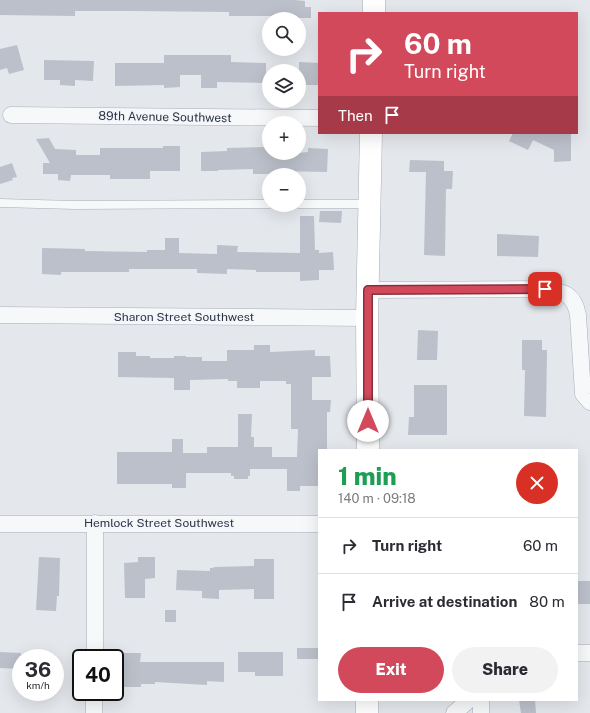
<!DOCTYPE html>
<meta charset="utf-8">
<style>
:root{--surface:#fff;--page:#f2f2f3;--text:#2b2b33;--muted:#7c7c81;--line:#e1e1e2;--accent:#d1495b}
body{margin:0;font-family:"Public Sans",sans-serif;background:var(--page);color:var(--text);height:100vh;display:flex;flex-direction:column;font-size:15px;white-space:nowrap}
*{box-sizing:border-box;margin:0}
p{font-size:13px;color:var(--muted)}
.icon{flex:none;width:22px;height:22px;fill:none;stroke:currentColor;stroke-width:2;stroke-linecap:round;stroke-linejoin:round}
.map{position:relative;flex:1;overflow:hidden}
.details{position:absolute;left:318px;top:449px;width:260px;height:252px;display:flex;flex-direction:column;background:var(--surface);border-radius:0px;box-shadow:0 4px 16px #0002}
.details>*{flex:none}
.top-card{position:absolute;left:318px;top:12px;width:260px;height:122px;border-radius:0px;box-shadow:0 4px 16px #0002;background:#d1495b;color:#fff;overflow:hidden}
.tools{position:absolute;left:262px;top:12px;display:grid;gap:8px}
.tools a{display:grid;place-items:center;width:44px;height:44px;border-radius:50%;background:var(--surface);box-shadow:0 4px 16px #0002;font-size:20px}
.speed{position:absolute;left:12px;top:649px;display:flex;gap:8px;font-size:20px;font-weight:700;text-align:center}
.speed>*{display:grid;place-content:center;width:52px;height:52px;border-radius:50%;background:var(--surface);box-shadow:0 4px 16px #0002;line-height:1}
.speed small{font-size:10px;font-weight:400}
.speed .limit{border:2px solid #111;border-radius:6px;background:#fff;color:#111}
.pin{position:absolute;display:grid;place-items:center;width:34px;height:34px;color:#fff;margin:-17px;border-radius:8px;box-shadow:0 2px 6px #0006}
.me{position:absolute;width:44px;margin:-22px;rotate:0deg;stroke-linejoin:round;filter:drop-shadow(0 0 3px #0008)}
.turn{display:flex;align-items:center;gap:14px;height:84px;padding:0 20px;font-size:18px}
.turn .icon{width:52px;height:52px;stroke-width:2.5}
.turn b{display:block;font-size:28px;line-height:34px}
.then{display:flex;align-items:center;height:38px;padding:0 20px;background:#0003;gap:8px;font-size:15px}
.round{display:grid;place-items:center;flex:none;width:42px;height:42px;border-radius:21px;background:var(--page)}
.headline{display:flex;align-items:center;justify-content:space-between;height:68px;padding:0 20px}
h1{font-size:24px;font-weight:800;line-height:30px;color:#1e9e55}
.primary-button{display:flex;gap:8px;margin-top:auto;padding:8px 20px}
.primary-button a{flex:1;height:46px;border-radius:24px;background:var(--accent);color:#fff;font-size:16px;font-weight:800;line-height:46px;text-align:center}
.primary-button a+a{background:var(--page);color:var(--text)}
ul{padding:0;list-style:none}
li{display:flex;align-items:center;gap:12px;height:56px;padding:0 20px;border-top:1px solid var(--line)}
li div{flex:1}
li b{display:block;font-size:15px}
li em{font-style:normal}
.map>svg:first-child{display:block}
</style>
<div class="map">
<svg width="590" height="713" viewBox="0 0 590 713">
<rect width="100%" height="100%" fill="#e4e7ec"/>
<path fill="#bbc0ca" d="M0,0h294l11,1v6h6v11h-23v-1h-10v-1h-49v-4l-95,-1h-59v5l-75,-1z
M17,45l7,25 -15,4 -2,-6 -7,2v-21z
M164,55h67v7l35,1v20l-49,-1v6h-16v-13h-21v12l-16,1v-3l-49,1v-23h49z
M44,60l50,1 -1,20 -18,-1v6l-15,-1v-5h-16z
M299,62l20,1v22h-20z
M513,133h58v28l-17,1v-12l-21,-10 -5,10 -19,-9z
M49,138l6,11 21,1v5h24v-7h63v-2h17v25h-30v8h-40v-4h-39l-1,6 -12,-1v-6h-15v-11h7l-14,-24z
M269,147v6h30l9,-1v-4l20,1 -1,23 -49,-1v3h-25v-5l-35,1v1h-17v-19l26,-1v-3z
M410,160l34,1v10h9l-1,18h-6l-1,67 -21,-1 2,-83h-17z
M12,163l5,14 -5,1 1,2 -13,4v-17z
M320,211h22l-1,12 -22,-1z
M300,216h14l1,34h4v3l14,-1 1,18h-15v10l-19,1v-9h-44v-2l-29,-1v5l-30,-1v-4h-68v3h-68v3l-19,-1v-26l43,1v2l62,1v-2h18v-12h14v15l38,1v-9l21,1 -1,6 63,1z
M497,234l42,2 -1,21 -41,-1z
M418,330l20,1 -1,29h-20z
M522,340h20v10h5l-1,67 -22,-1 1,-46h-3z
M254,345h16v7l45,-2v6h15l1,21h-19v23h19l-1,12h-3v38h-8v36h-19v5h-13v-22h-37v7h-2v3h-14v-3h-3v-3h-45v15h-14v-4h-55v-32h55v-13h11v14h24v-6h31v-33h14l-1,23h3v10h18v10h25l1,-28h-7v-45h-5v-3h-26v7h-23v-7h-9v-2l-38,1v10h-16v-12l-56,-1v-25h18v4h14v2h24v-2h12v1h16v4h25v-11h27z
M414,385h33v50h-39l1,-18h5z
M39,557l21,1 -1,38h-2l-1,15 -20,-1z
M138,557h17v21l-10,1v19h-20l-1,-35 14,-1z
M254,559h20v40h-20v-10l-35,1v9l-17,-1v-7l-26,-1 1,-20 33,1v-3h3l1,-1 40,-1z
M577,581h13v23h-13z
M165,610h11v12h-11z
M297,648h22v11h-22z
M0,652l21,1v16l-21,-1z
M238,652h45v24h-28v-4h-17z
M124,653h17l-1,9h84v20l-17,-1v4l-52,-3v2h-14v3h-17z
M519,700h16l1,13h-15z"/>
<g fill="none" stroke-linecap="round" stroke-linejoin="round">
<g stroke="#a9aeb7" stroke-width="9">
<path id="lane" d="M0,203l75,2 194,-1
M299,204h70"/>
</g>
<g stroke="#a9aeb7" stroke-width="17">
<path id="street" d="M11,115l308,3
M368,290l177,-1c20,3 29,5 33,26l5,79 7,8
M0,315l367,3
M0,524h319
M577,653h13
M95,658v-135
M94,713v-21
M454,713l15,-13
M481,713v-13"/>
</g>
<g stroke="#a9aeb7" stroke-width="23">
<path id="secondary" d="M374,13v-13
M368,450l-1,-132 4,-185
M367,713v-13"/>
</g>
<use href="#lane" stroke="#f7f8fa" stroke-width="8"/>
<use href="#street" stroke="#f7f8fa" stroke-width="16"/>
<use href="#secondary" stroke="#fff" stroke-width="22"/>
</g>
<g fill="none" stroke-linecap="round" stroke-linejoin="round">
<g stroke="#882f3b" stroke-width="10">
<path id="route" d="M368,421v-131l177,-1"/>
</g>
<use href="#route" stroke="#d1495b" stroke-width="7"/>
</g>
<g text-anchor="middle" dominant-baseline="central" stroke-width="4" stroke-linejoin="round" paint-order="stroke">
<g font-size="12" fill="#2b3445" stroke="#f4f6f9">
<text transform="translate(165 117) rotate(1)">89th Avenue Southwest</text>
<text x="184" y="317">Sharon Street Southwest</text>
<text x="159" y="523">Hemlock Street Southwest</text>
</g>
</g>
</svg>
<div class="tools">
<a><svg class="icon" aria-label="search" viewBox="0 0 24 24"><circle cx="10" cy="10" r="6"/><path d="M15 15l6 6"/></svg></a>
<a><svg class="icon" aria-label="layers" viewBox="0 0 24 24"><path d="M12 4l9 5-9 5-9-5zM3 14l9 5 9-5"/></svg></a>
<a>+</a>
<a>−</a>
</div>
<div class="speed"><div>36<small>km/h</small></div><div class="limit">40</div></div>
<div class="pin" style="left:545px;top:289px;background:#d93025"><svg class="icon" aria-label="arrive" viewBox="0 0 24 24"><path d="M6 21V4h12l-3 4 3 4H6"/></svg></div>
<svg class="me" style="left:368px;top:421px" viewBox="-20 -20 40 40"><circle r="19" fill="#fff"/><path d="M0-13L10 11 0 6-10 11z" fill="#d1495b"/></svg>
<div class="top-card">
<div class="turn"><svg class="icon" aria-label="right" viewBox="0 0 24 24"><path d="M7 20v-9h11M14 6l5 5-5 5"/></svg><div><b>60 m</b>Turn right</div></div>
<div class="then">Then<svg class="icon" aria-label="arrive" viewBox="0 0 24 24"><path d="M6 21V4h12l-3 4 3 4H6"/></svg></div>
</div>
<section class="details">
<div class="headline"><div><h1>1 min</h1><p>140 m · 09:18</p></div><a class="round" style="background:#d93025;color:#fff"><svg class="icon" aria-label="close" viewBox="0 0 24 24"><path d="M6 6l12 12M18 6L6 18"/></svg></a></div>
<ul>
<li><svg class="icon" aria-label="right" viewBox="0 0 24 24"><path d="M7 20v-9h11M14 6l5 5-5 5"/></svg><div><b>Turn right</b></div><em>60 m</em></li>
<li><svg class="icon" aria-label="arrive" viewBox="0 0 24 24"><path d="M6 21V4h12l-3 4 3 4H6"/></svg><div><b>Arrive at destination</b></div><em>80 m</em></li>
</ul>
<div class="primary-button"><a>Exit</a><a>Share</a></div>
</section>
</div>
